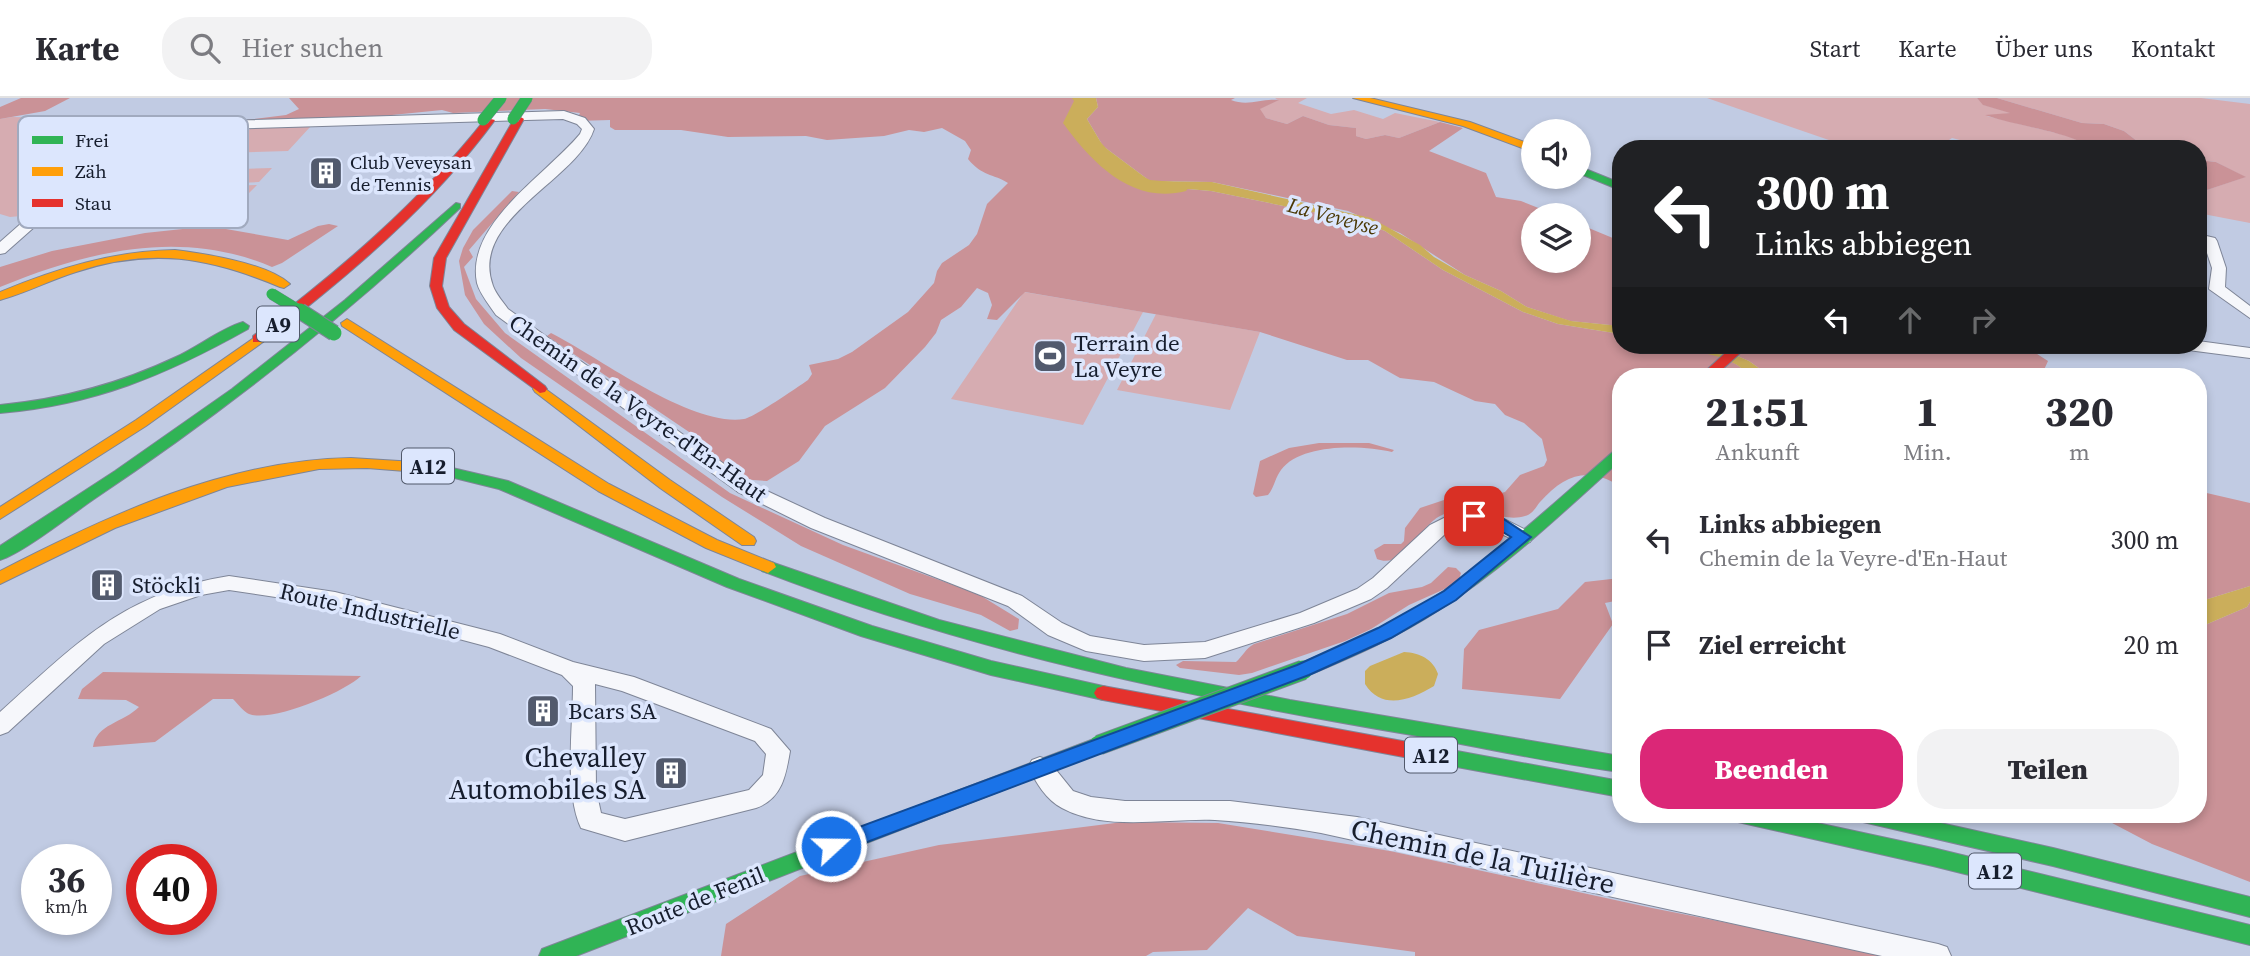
<!DOCTYPE html>
<html lang="de">
<meta charset="utf-8">
<style>
:root{--surface:#fff;--page:#f2f2f3;--text:#2b2b33;--muted:#7c7c81;--line:#e1e1e2;--accent:#db2777}
body{margin:0;font-family:"Source Serif 4",serif;background:var(--page);color:var(--text);height:100vh;display:flex;flex-direction:column;font-size:26px;white-space:nowrap}
*{box-sizing:border-box;margin:0}
p{font-size:23px;color:var(--muted)}
.icon{flex:none;width:38px;height:38px;fill:none;stroke:currentColor;stroke-width:2;stroke-linecap:round;stroke-linejoin:round}
.map{position:relative;flex:1;overflow:hidden}
.details{position:absolute;left:1612px;top:270px;width:595px;height:455px;display:flex;flex-direction:column;background:var(--surface);border-radius:28px;box-shadow:0 4px 10px #0003}
.details>*{flex:none}
.guide{position:absolute;left:1612px;top:42px;width:595px;height:214px;border-radius:28px;box-shadow:0 4px 10px #0003;background:#202124;color:#fff;overflow:hidden}
.buttons{position:absolute;left:1521px;top:21px;display:grid;gap:14px}
.buttons a{display:grid;place-items:center;width:70px;height:70px;border-radius:50%;background:var(--surface);box-shadow:0 4px 10px #0003;font-size:35px}
.speed{position:absolute;left:21px;top:746px;display:flex;gap:14px;font-size:35px;font-weight:700;text-align:center}
.speed>*{display:grid;place-content:center;width:91px;height:91px;border-radius:50%;background:var(--surface);box-shadow:0 4px 10px #0003;line-height:1}
.speed small{font-size:18px;font-weight:400}
.speed .limit{border:10px solid #d22;background:#fff;color:#111}
.pin{position:absolute;display:grid;place-items:center;width:60px;height:60px;color:#fff;margin:-30px;border-radius:14px;box-shadow:0 4px 10px #0006}
.me{position:absolute;width:77px;margin:-38px;rotate:69deg;stroke-linejoin:round;filter:drop-shadow(0 0 5px #0008)}
.turn{display:flex;align-items:center;gap:24px;height:147px;padding:0 28px;font-size:32px}
.turn .icon{width:91px;height:91px;stroke-width:2.5}
.turn b{display:block;font-size:49px;line-height:60px}
.lanes{display:flex;align-items:center;height:66px;padding:0 28px;background:#0003;justify-content:center;gap:35px;direction:ltr}
.lanes .off{opacity:.35}
.eta{display:flex;justify-content:space-evenly;align-items:center;height:119px;text-align:center}
.eta b{font-size:42px;font-weight:800;line-height:49px}
.cta{display:flex;gap:14px;margin-top:auto;padding:14px 28px}
.cta a{flex:1;height:80px;border-radius:28px;background:var(--accent);color:#fff;font-size:28px;font-weight:800;line-height:80px;text-align:center}
.cta a+a{background:var(--page);color:var(--text)}
ul{padding:0;list-style:none}
li{display:flex;align-items:center;gap:21px;height:105px;padding:0 28px}
li div{flex:1}
li b{display:block;font-size:26px}
li em{font-style:normal}
header{display:flex;align-items:center;gap:42px;box-sizing:border-box;height:98px;padding:0 35px;background:var(--surface);border-bottom:2px solid var(--line)}
header strong{font-size:33px}
nav{display:flex;gap:38px;margin-inline-start:auto;font-size:24px}
.search{width:490px;height:63px;background:var(--page);display:flex;align-items:center;gap:18px;box-sizing:border-box;padding:0 24px;border-radius:28px;color:var(--muted);font-size:26px}
.map>svg:first-child{display:block}
</style>
<header>
<strong>Karte</strong>
<div class="search"><svg class="icon" aria-label="search" viewBox="0 0 24 24"><circle cx="10" cy="10" r="6"/><path d="M15 15l6 6"/></svg>Hier suchen</div>
<nav><a>Start</a><a>Karte</a><a>Über uns</a><a>Kontakt</a></nav>
</header>
<div class="map">
<svg width="2250" height="858" viewBox="0 0 2250 858">
<rect width="100%" height="100%" fill="#c1cbe3"/>
<path fill="#d6acb1" d="M1275,0h32l-9,5 33,11 23,-4 29,9 12,-6 45,9 -41,16 -14,-3 -19,4 -10,-3v-8l-27,-3 -26,-9 -16,8 -21,-6 -7,-9 19,-9z
M1707,0h270l7,7 28,8 -25,3 81,20 16,7 -3,6h-86l-43,-11 -16,11h-81z
M1997,0h204l49,6v119l-52,-10v-20l47,-16 -29,-15 -18,-2v-11h-27l-34,-8 -13,-10 -20,-7 -22,-1z
M12,19l167,4 -57,18 -11,7 -79,69 -22,2 -10,-3v-95z
M311,28l-23,25 -62,2 25,-25z
M272,70l-13,14 -64,3 14,-15z
M257,87l-14,14 -66,3 15,-15z
M1024,194l119,20 -60,113 -132,-26z
M1156,216l104,18 -30,78 -113,-20z"/>
<path fill="#ca9297" d="M21,0h49l-25,13 -45,8v-12z
M289,0h786l3,2 -7,23 71,62 69,6 150,31 24,9 58,39 80,42 35,12 62,10v11c39,0 103,-1 130,31h-130v110c-32,-20 -55,-12 -80,16 -5,6 -7,12 -15,14 -25,8 -54,-17 -85,0 -21,11 -37,54 -63,43l-3,-9 10,-6h17l3,-3 1,-13 15,-20 48,-16 29,2 8,-2 15,-17 24,-9 3,-6 -5,-21 -18,-16 -19,-8 -10,-11 -20,-3 -41,-19 -34,-4 -32,-18h-21l-87,-28 -235,-40 -28,28 -10,-1 5,-14 -4,-12 -11,-5 -16,19 -20,13 -5,13 -11,14 -40,41 -60,38 -26,35 -32,20 -27,-2 -45,-43 -148,-100 4,-3c48,24 139,94 193,86 9,-1 54,-32 64,-39l4,-6 -3,-9 29,-6 14,-7 56,-40 26,-29 3,-12 5,-8 27,-18 8,-11 10,-30 21,-21c-16,-10 -25,-6 -40,-24l3,-9 -6,-9 -23,-13 -18,4 -15,-2 -25,6 -57,4 -21,-4 -78,1 -47,-7h-66l-5,-3v-7l-34,1 4,-8 -35,-4 -92,4 -11,-3 -70,7 -126,3 40,-5 13,-6z
M1096,0h139l-4,2c17,7 32,-2 48,0l-19,9 6,9 21,6 16,-8 26,9 27,3v8l10,3 19,-4 14,3 41,-16 23,6 -34,23 57,22 10,24 25,4 35,14h-23v46h45l1,-37 41,17v85l-50,-5 -43,-14 -26,-16 -36,-16 -65,-42 -52,-22 -136,-29 -62,-1 -47,-35 -16,-27 11,-12z
M1977,0h20l85,25 22,1 20,7 13,10 34,8h-90l3,-6c-31,-14 -67,-17 -99,-28l25,-2 -27,-8z
M2198,62l18,2 30,15 -48,16z
M512,93l7,1 -50,58 4,7 -9,10 12,32 29,34 225,160 113,52 135,49 41,25 -1,10 -8,2 -29,-16 -71,-21 -109,-48 -79,-49 -201,-139 -37,-34 -19,-29 -6,-34 4,-13 10,-18z
M329,126l9,2 -56,37 -10,4c-91,-39 -184,-16 -272,20v-20l52,-16 93,-18 47,-5 34,1 62,11 30,-14z
M1712,247h311l25,16 -5,11 5,4h-278l-21,-15z
M1319,345h50l25,7 -2,2c-30,-7 -91,-9 -111,18 -6,8 -7,18 -13,25l-12,2 -3,-3 7,-33 29,-13z
M2198,393l52,12v83l-52,16z
M1448,469l8,1 5,5 -3,10 -49,22 -38,24 -26,12 -93,32 -13,2 -59,-7 -4,-3 7,-4 53,1c7,-6 9,-13 18,-18l93,-30 42,-21 33,-6 9,-4z
M1620,480v22l-15,3 8,21 -53,75 -98,-10 2,-40 15,-19 79,-21 27,-27z
M2250,504v280l-98,-38 -57,-30h103v-186l49,-21z
M103,574l258,4c-16,16 -90,47 -112,38 -5,-2 -11,-10 -16,-15h-20l-58,43 -62,5c3,-23 30,-24 46,-40l-13,-7 -48,-1 4,-10z
M1123,724l95,1 172,28 262,57 244,48h-481v-4l-118,-16 -49,-28 -41,42 -54,2 -7,4h-425l5,-32 74,-48 139,-31z"/>
<path fill="#cbae5b" d="M1075,0h21l2,9 -11,12 16,27 47,35 62,1 159,36 49,27 14,12 31,18 36,16 26,16 44,14 49,5v8l-62,-10 -35,-12 -80,-42 -58,-39 -24,-9 -150,-31 -69,-6 -49,-32 -22,-30 7,-23z
M1671,247h41l37,16 21,15h-20c-20,-23 -52,-22 -79,-31z
M2250,488v16l-3,5 -49,21v-26z
M1404,554c16,1 29,7 34,22l-4,12c-23,14 -52,25 -69,-2v-13l5,-5z"/>
<g fill="none" stroke-linecap="round" stroke-linejoin="round">
<path fill="#cbae5b" fill-rule="evenodd" d="M1072,0h18l2,3 -9,22 31,34 21,16 15,7 36,3 3,4 -3,4c-54,14 -94,-28 -123,-68l11,-22z"/>
<g stroke="#7e8597" stroke-width="2">
<path id="street" d="M564,13l21,7 9,11c-17,52 -126,90 -101,157 3,8 10,16 15,23l244,175 73,34 197,78 40,27 28,13 54,9 61,-3 95,-29 57,-24 16,-11 57,-53 26,-13h34l40,20 3,5 -3,5 -7,2 -43,-20h-20l-16,11 -57,53 -16,11 -57,24 -109,35 -61,3 -58,-10 -38,-16 -40,-29 -197,-78 -73,-36 -242,-177c-6,-9 -16,-21 -19,-32 -12,-59 69,-108 103,-149l2,-5 -5,-5 -14,-5 -375,11c-25,2 -48,8 -69,22l-114,101 -5,1v-12l109,-96c24,-15 51,-21 79,-24z
M2198,136l17,4 2,3 9,27 -1,19 25,19v12l-41,-29 3,-21 -8,-24 -6,-2z
M2198,243l52,7v10l-62,-8 -8,-5h18z
M229,478l106,16 165,42 73,28 61,15 137,52 19,22c-4,24 -8,48 -34,57l-131,33 -44,-13c-17,-36 -8,-101 -8,-142l-11,-11 -73,-28 -154,-41 -106,-16 -28,5 -41,14 -56,35 -96,88 -8,3v-23c76,-68 123,-119 229,-136zM595,586l27,7 133,50 11,13 -3,21 -14,15 -124,29 -24,-6 -5,-23z
M1040,659l8,3 25,31 18,6 34,4h105l127,16 581,127 9,3 4,9h-69l-561,-123c-35,-6 -71,-11 -106,-13 -49,-2 -109,12 -153,-12 -16,-8 -26,-26 -34,-41l4,-7z"/>
</g>
<g stroke="#7e8597" stroke-width="2">
<path id="fast" d="M1578,68l42,17v7l-42,-17z
M456,105l4,1v4c-114,108 -236,204 -366,291 -22,15 -71,54 -94,61v-14l115,-75 117,-82 113,-89z
M243,224l6,4 -1,3c-82,46 -154,76 -248,84v-8c63,-6 119,-21 176,-48 22,-10 44,-28 67,-35z
M1620,350v13c-58,52 -115,107 -181,149 -41,27 -85,46 -130,65l-6,2 -6,-2 -3,-5 3,-5c44,-19 89,-37 130,-63 68,-43 127,-99 188,-152z
M431,365l77,18 231,98 133,47 119,35 112,25 6,2 3,5 -3,5 -6,2 -112,-25 -130,-39 -134,-49 -228,-98 -73,-18 -2,-3z
M768,463l171,59 187,48 164,32 330,56v16c-69,-9 -139,-25 -208,-37 -223,-38 -438,-82 -650,-164l-2,-4 2,-4z
M1099,639l7,3 2,5 -2,5 -530,206h-37l3,-7z
M1446,651l174,32v16l-174,-32 -7,-3 -2,-5 2,-5z
M1728,716h48l157,34 317,77v20l-317,-79 -195,-44 -7,-2z
M1853,716h47l153,34 197,49v20l-197,-51 -190,-44 -7,-2z"/>
</g>
<g stroke="#7e8597" stroke-width="2">
<path id="slow" d="M1353,0h17l100,24 63,23v7l-70,-26z
M175,152c31,4 92,13 115,34l-6,4 -4,-1c-72,-30 -129,-40 -204,-15 -26,8 -50,21 -76,28v-8c58,-24 113,-41 175,-42z
M347,221l262,165 108,56 57,23 2,4 -8,6 -62,-25 -108,-57 -256,-165 -1,-3z
M258,237l5,1v6l-117,84 -146,93v-12l136,-87z
M540,287l130,95 84,57 2,4 -2,4h-12l-82,-57 -125,-96 -2,-3 2,-3z
M351,360l80,5 7,5 -7,5 -64,-5 -48,1 -92,18 -112,41 -115,56v-13c109,-56 226,-111 351,-113z"/>
</g>
<g stroke="#7e8597" stroke-width="2">
<path id="jam" d="M519,18l5,3 -78,139 -4,28 7,21 15,17 81,62 2,3 -2,3 -5,1 -86,-63 -17,-22 -7,-22 4,-28 80,-139z
M486,20l9,2c-64,87 -147,156 -232,222h-10v-6c86,-65 166,-133 233,-218z
M1734,247h15l-34,31h-15z
M1103,588l343,63 7,3 2,5 -2,5 -7,3 -343,-65 -6,-2 -3,-5 3,-5z"/>
</g>
<use href="#street" fill="#f6f7fb" fill-rule="evenodd"/>
<use href="#fast" fill="#30b455" fill-rule="evenodd"/>
<use href="#slow" fill="#ff9f0a" fill-rule="evenodd"/>
<use href="#jam" fill="#e5322d" fill-rule="evenodd"/>
<g stroke="#7e8597" stroke-width="12" stroke-linecap="butt">
<path id="fast-bridge-far2" d="M513,21l14,-21
M483,22l18,-22
M272,196l31,19"/>
</g>
<g stroke="#7e8597" stroke-width="17" stroke-linecap="butt">
<path id="fast-bridge-far1" d="M300,213l34,22"/>
</g>
<g stroke="#7e8597" stroke-width="21" stroke-linecap="butt">
<path id="fast-bridge" d="M1099,647l204,-75"/>
</g>
<use href="#fast-bridge-far2" stroke="#30b455" stroke-width="11"/>
<use href="#fast-bridge-far1" stroke="#30b455" stroke-width="15"/>
<use href="#fast-bridge" stroke="#30b455" stroke-width="19"/>
</g>
<path fill="#1a73e8" stroke="#114b97" stroke-width="2" d="M1474,412l28,8 29,19 -75,63 -65,38 -82,37 -471,178 -7,2 -7,-2 -3,-7 3,-6 473,-175 81,-37 66,-37 67,-54 -20,-12 -22,-6 -3,-3z"/>
<defs>
<g id="building-square" transform="scale(1.75)"><rect x="-9" y="-9" width="18" height="18" rx="4" fill="#525a6d" stroke="#dce6fd"/><path d="M-4-6H4V6H1V3H-1V6H-4ZM-2.5-4.3h1.7v1.8h-1.7ZM.8-4.3h1.7v1.8H.8ZM-2.5-1h1.7V.8h-1.7ZM.8-1h1.7V.8H.8Z" fill="#fff"/></g>
<g id="stadium-square" transform="scale(1.75)"><rect x="-9" y="-9" width="18" height="18" rx="4" fill="#525a6d" stroke="#dce6fd"/><path d="M0-5a6.5 5 0 1 0 0 10a6.5 5 0 1 0 0-10ZM-3.5-1.8h7v3.6h-7Z" fill="#fff"/></g>
</defs>
<g fill-rule="evenodd">
<use href="#building-square" x="326" y="75"/>
<use href="#stadium-square" x="1050" y="258"/>
<use href="#building-square" x="107" y="487"/>
<use href="#building-square" x="543" y="613"/>
<use href="#building-square" x="671" y="675"/>
</g>
<g text-anchor="middle" dominant-baseline="central" stroke-width="7" stroke-linejoin="round" paint-order="stroke">
<g font-size="19" fill="#161d2d" stroke="#dce6fd" text-anchor="start">
<text x="350" y="64">Club Veveysan<tspan x="350" dy="22">de Tennis</tspan></text>
</g>
<g font-size="21" font-style="italic" fill="#4a3804" stroke="#dce6fd">
<text transform="translate(1333 118) rotate(15)">La Veveyse</text>
</g>
<g fill="#dce6fd" stroke="#51596b" stroke-width="2">
<rect x="257" y="208.5" width="42" height="35" rx="5"/>
<rect x="402" y="350.5" width="52" height="35" rx="5"/>
<rect x="1405" y="639.5" width="52" height="35" rx="5"/>
<rect x="1969" y="755.5" width="52" height="35" rx="5"/>
</g>
<g font-size="21" font-weight="bold" fill="#161d2d">
<text x="278" y="226">A9</text>
<text x="428" y="368">A12</text>
<text x="1431" y="657">A12</text>
<text x="1995" y="773">A12</text>
</g>
<g font-size="23" fill="#161d2d" stroke="#dce6fd" text-anchor="start">
<text x="1074" y="245">Terrain de<tspan x="1074" dy="26">La Veyre</tspan></text>
<text x="132" y="487">Stöckli</text>
<text x="568" y="613">Bcars SA</text>
</g>
<g font-size="23" fill="#161d2d" stroke="#dce6fd">
<text transform="translate(638 310) rotate(35)">Chemin de la Veyre-d'En-Haut</text>
<text transform="translate(370 513) rotate(13)">Route Industrielle</text>
<text transform="translate(695 803) rotate(-22)">Route de Fenil</text>
</g>
<g font-size="28" fill="#161d2d" stroke="#dce6fd" text-anchor="end">
<text x="646" y="659">Chevalley<tspan x="646" dy="32">Automobiles SA</tspan></text>
</g>
<g font-size="28" fill="#161d2d" stroke="#dce6fd">
<text transform="translate(1483 758) rotate(12)">Chemin de la Tuilière</text>
</g>
</g>
<rect x="18" y="18" width="230" height="112" rx="10" fill="#dce6fd" stroke="#a1aabf" stroke-width="2"/>
<rect x="32" y="38" width="31" height="8" fill="#30b455"/>
<rect x="32" y="69" width="31" height="9" fill="#ff9f0a"/>
<rect x="32" y="101" width="31" height="8" fill="#e5322d"/>
<g font-size="19" fill="#161d2d">
<text x="75" y="49">Frei</text>
<text x="75" y="80">Zäh</text>
<text x="75" y="112">Stau</text>
</g>
</svg>
<div class="buttons">
<a><svg class="icon" aria-label="sound" viewBox="0 0 24 24"><path d="M4 9h4l5-4v14l-5-4H4zM17 9q2 3 0 6"/></svg></a>
<a><svg class="icon" aria-label="layers" viewBox="0 0 24 24"><path d="M12 4l9 5-9 5-9-5zM3 14l9 5 9-5"/></svg></a>
</div>
<div class="speed"><div>36<small>km/h</small></div><div class="limit">40</div></div>
<div class="pin" style="left:1474px;top:418px;background:#d93025"><svg class="icon" aria-label="arrive" viewBox="0 0 24 24"><path d="M6 21V4h12l-3 4 3 4H6"/></svg></div>
<svg class="me" style="left:831px;top:748px" viewBox="-20 -20 40 40"><circle r="17" fill="#1a73e8" stroke="#fff" stroke-width="3"/><path d="M0-11L8 9 0 5-8 9z" fill="#fff"/></svg>
<div class="guide">
<div class="turn"><svg class="icon" aria-label="left" viewBox="0 0 24 24"><path d="M17 20v-9H6M10 6l-5 5 5 5"/></svg><div><b>300 m</b>Links abbiegen</div></div>
<div class="lanes"><svg class="icon" aria-label="left" viewBox="0 0 24 24"><path d="M17 20v-9H6M10 6l-5 5 5 5"/></svg><svg class="icon off" aria-label="ahead" viewBox="0 0 24 24"><path d="M12 20V5M6 11l6-6 6 6"/></svg><svg class="icon off" aria-label="right" viewBox="0 0 24 24"><path d="M7 20v-9h11M14 6l5 5-5 5"/></svg></div>
</div>
<section class="details">
<div class="eta">
<div><b>21:51</b><p>Ankunft</p></div>
<div><b>1</b><p>Min.</p></div>
<div><b>320</b><p>m</p></div>
</div>
<ul>
<li><svg class="icon" aria-label="left" viewBox="0 0 24 24"><path d="M17 20v-9H6M10 6l-5 5 5 5"/></svg><div><b>Links abbiegen</b><p>Chemin de la Veyre-d'En-Haut</p></div><em>300 m</em></li>
<li><svg class="icon" aria-label="arrive" viewBox="0 0 24 24"><path d="M6 21V4h12l-3 4 3 4H6"/></svg><div><b>Ziel erreicht</b></div><em>20 m</em></li>
</ul>
<div class="cta"><a>Beenden</a><a>Teilen</a></div>
</section>
</div>
